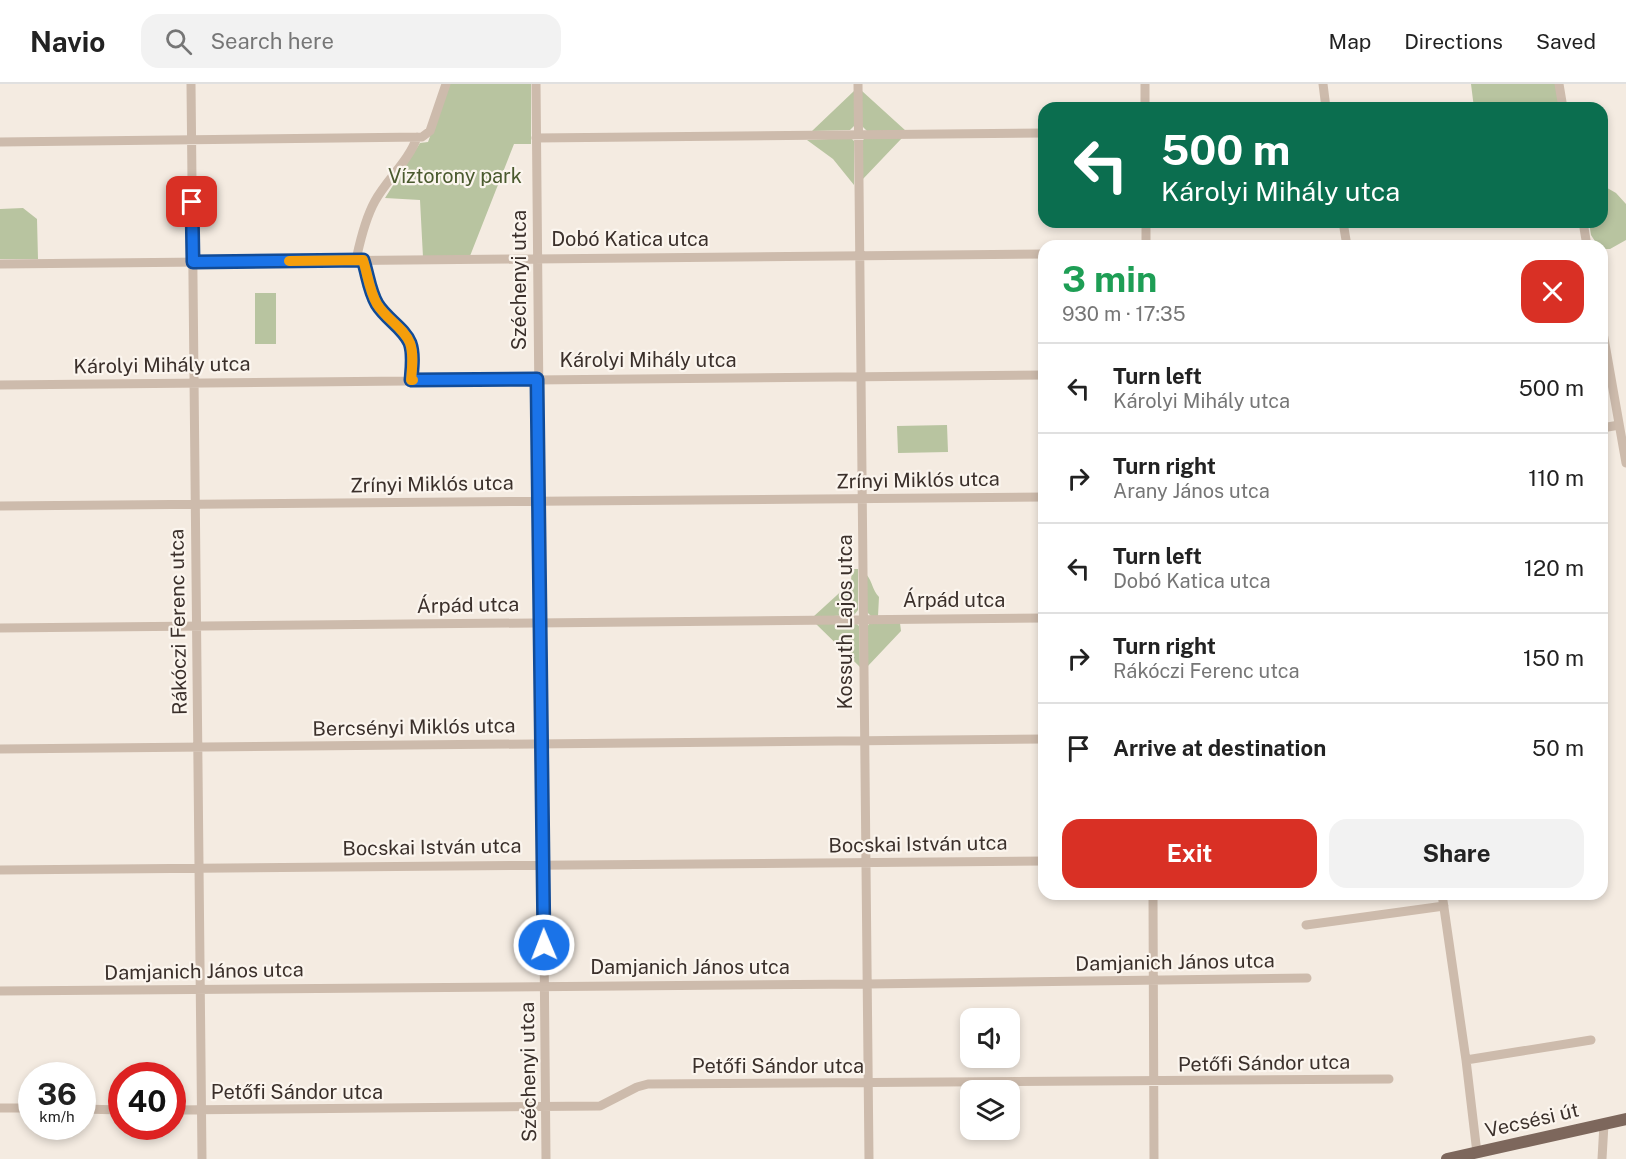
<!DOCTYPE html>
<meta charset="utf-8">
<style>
:root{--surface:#fff;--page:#f2f2f2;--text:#222;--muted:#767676;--line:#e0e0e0;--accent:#d93025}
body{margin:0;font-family:"Public Sans",sans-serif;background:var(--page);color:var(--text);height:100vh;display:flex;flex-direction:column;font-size:22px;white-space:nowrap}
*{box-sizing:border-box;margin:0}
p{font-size:20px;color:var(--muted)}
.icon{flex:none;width:33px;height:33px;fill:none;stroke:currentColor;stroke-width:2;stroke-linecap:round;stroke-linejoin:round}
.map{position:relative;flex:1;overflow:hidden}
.sheet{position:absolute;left:1038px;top:156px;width:570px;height:660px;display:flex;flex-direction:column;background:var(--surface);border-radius:18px;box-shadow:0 3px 9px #0003}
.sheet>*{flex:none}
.hud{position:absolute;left:1038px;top:18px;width:570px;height:126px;border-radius:18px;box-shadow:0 3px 9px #0003;background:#0b6e4f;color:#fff;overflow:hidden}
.buttons{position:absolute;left:960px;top:924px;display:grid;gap:12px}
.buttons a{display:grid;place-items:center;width:60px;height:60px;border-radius:12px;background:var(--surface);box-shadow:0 3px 9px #0003;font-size:30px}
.speed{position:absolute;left:18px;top:978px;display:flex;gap:12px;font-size:30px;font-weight:700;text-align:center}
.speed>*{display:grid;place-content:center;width:78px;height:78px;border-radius:50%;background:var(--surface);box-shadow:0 3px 9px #0003;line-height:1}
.speed small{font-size:15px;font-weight:400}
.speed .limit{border:9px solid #d22;background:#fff;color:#111}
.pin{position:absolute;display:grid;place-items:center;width:51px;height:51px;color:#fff;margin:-26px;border-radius:12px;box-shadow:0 3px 9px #0006}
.me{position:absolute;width:66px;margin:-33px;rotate:359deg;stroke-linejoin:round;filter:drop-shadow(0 0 4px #0008)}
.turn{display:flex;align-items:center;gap:21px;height:126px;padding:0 24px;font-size:27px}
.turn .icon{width:78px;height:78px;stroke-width:2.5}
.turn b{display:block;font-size:42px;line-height:51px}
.round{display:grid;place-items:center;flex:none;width:63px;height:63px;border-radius:18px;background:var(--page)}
.head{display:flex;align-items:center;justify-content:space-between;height:102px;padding:0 24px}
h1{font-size:36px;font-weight:700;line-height:45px;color:#1e9e55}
.button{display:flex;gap:12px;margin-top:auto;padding:12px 24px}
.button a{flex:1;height:69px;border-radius:18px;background:var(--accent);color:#fff;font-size:24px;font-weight:700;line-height:69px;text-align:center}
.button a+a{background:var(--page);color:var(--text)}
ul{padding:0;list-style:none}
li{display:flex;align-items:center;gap:18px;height:90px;padding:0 24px;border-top:2px solid var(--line)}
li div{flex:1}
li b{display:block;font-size:22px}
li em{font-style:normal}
header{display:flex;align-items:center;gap:36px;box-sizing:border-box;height:84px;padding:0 30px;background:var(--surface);border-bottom:2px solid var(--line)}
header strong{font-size:28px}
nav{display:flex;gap:33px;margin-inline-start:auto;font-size:21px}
.search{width:420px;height:54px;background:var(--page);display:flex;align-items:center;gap:15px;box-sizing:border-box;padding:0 21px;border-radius:18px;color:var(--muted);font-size:22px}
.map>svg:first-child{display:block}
</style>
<header>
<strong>Navio</strong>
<div class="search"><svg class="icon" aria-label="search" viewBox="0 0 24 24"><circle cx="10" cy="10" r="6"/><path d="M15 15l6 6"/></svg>Search here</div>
<nav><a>Map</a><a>Directions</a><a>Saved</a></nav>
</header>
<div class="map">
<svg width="1626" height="1075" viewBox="0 0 1626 1075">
<rect width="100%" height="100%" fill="#f4ebe1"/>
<path fill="#b8c4a0" d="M449,0h82v60h-17l-44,112 -47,1 -3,-57 -35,-2 35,-55 8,-1z
M1471,0h86l4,24h-87z
M854,7v35l-4,4 -38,1z
M862,7l44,40h-39l-5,-5z
M851,54l3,3v44l-21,-26 -26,-19z
M865,54h37l-40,42v-39z
M1602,101l14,8 10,11v36l-16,9h-8v-3h-4l-7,-11 -2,-13h13z
M23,124l14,11 1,40h-38v-50z
M255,209h21v51h-21z
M947,341l1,27 -50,1 -1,-27z
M852,485h6v41l-4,5 -41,2 35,-32 3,-5z
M866,490c7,8 6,16 13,23l-1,19h-7l-5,-5z
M855,538l4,4 1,41 -45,-44z
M900,539l1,8 -34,36v-40l2,-3z"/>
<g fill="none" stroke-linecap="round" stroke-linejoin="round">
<path stroke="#cdbbac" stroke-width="9" d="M191,0l11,1075
M536,0l10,1075
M858,0l11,1075
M1145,0v24
M1323,0l3,24
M1559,0l4,24
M536,54l508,-5
M0,58l422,-5 8,-6 16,-47
M1146,138v24
M1343,138l4,24
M1583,138l4,24
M356,176c4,-19 9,-41 19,-59 12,-22 34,-40 42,-64
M363,176c5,15 6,30 14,44 9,15 27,24 33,39 4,11 2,26 1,37
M0,180l1044,-10
M1602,243l24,136
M0,301l1044,-10
M1602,344l17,-3
M0,422l1044,-9
M0,544l1044,-10
M0,665l1044,-10
M0,786l1044,-9
M1153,810l1,265
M1442,810l24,166 11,93
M1306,841l138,-19
M0,907l867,-7 440,-6
M1466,976l125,-20
M0,1024h32
M82,1025l40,1
M172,1026l428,-4 37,-19 11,-3 741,-5
M1602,1075l2,-35"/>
<path stroke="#7d675c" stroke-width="12" d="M1447,1075l179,-40"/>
</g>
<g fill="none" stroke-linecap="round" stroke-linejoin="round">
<g stroke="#114b97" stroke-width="15">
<path id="route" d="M192,118l1,60 170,-2c5,15 6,30 14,44 9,15 27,24 33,39 4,11 2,26 1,37l126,-1 7,566"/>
</g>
<use href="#route" stroke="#1a73e8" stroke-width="10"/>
<path stroke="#f59e0b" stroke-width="10" d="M289,177l74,-1c5,15 6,30 14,44 9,15 27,24 33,39 4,11 2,26 1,37h2"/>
</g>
<g text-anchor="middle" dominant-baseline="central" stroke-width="4.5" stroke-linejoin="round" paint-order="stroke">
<g font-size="20" fill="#4a5a2e" stroke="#fbf5ee">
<text x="455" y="92">Víztorony park</text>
</g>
<g font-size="20" fill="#3b302b" stroke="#fbf5ee">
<text x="630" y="155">Dobó Katica utca</text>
<text transform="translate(519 196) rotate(-90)">Széchenyi utca</text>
<text x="648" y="276">Károlyi Mihály utca</text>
<text transform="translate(162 281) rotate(-1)">Károlyi Mihály utca</text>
<text transform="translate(918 396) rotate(-1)">Zrínyi Miklós utca</text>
<text transform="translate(432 400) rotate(-1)">Zrínyi Miklós utca</text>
<text x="954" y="516">Árpád utca</text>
<text transform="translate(468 521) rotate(-1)">Árpád utca</text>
<text transform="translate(178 538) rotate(-91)">Rákóczi Ferenc utca</text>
<text transform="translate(845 538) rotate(-90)">Kossuth Lajos utca</text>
<text transform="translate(414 643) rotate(-1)">Bercsényi Miklós utca</text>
<text transform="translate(918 760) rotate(-1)">Bocskai István utca</text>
<text transform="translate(432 763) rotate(-1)">Bocskai István utca</text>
<text transform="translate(1175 878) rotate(-1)">Damjanich János utca</text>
<text x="690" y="883">Damjanich János utca</text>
<text transform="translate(204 887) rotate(-1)">Damjanich János utca</text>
<text transform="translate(1264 979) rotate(-1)">Petőfi Sándor utca</text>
<text x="778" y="982">Petőfi Sándor utca</text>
<text transform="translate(528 988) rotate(-91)">Széchenyi utca</text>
<text x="297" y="1008">Petőfi Sándor utca</text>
<text transform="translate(1532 1036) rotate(-13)">Vecsési út</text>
</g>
</g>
</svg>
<div class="buttons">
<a><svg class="icon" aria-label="sound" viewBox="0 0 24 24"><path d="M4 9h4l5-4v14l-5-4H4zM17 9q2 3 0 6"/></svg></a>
<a><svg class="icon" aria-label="layers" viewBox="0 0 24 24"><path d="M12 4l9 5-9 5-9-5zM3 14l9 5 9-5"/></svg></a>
</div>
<div class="speed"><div>36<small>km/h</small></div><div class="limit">40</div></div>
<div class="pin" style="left:192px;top:118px;background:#d93025"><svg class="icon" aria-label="arrive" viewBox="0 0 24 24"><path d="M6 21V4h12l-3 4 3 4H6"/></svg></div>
<svg class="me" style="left:544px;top:861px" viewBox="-20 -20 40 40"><circle r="17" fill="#1a73e8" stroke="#fff" stroke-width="3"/><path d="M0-11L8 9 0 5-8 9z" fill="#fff"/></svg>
<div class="hud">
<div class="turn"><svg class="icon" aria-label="left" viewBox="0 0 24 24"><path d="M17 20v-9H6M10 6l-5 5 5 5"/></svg><div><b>500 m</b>Károlyi Mihály utca</div></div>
</div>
<section class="sheet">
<div class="head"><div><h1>3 min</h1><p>930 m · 17:35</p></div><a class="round" style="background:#d93025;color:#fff"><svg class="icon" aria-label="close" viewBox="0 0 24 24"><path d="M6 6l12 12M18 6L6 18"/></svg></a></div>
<ul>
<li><svg class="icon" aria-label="left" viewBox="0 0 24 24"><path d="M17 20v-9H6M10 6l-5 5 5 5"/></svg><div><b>Turn left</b><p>Károlyi Mihály utca</p></div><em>500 m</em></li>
<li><svg class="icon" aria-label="right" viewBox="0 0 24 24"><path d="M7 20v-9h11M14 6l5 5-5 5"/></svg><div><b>Turn right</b><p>Arany János utca</p></div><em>110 m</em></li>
<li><svg class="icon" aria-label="left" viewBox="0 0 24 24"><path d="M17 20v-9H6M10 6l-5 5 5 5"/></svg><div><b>Turn left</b><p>Dobó Katica utca</p></div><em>120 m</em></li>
<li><svg class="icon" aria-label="right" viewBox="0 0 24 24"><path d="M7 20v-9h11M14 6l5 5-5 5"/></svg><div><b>Turn right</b><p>Rákóczi Ferenc utca</p></div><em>150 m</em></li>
<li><svg class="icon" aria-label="arrive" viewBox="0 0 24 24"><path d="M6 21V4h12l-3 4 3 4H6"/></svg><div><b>Arrive at destination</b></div><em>50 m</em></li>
</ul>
<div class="button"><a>Exit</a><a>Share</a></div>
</section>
</div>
